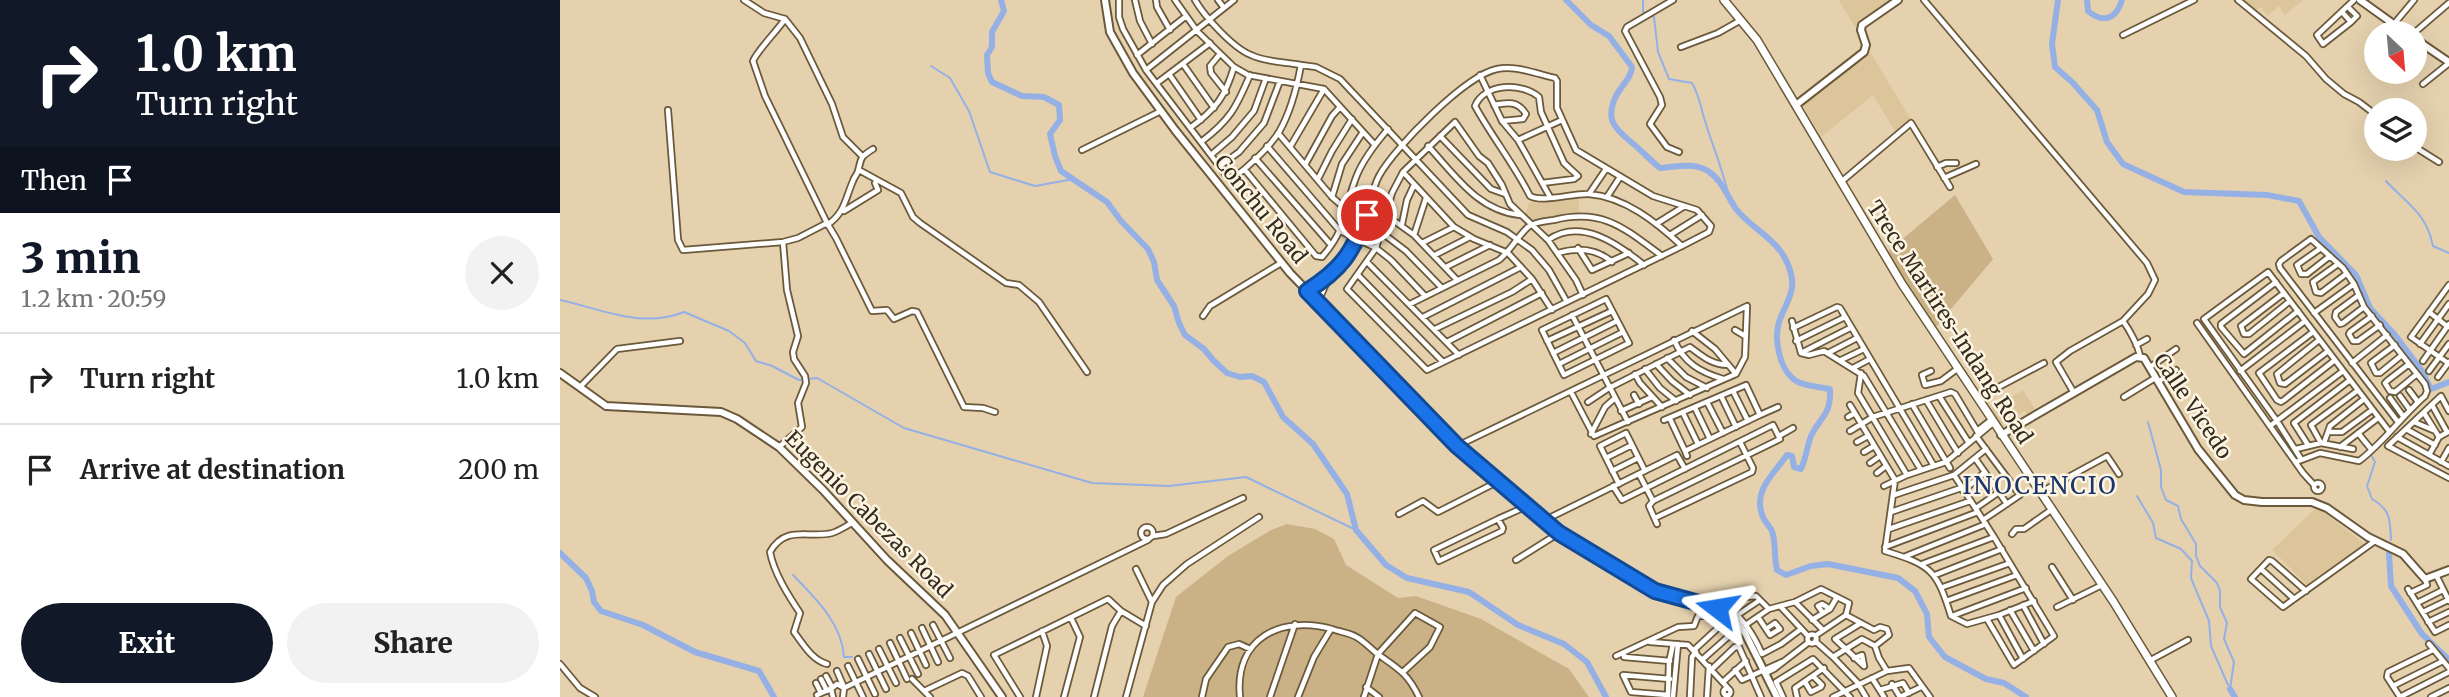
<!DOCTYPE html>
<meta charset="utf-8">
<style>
:root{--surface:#fff;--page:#f2f2f2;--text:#222;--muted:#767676;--line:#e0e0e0;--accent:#111827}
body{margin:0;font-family:Merriweather,serif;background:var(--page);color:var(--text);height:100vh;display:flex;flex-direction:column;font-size:26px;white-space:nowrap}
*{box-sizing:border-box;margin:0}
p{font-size:23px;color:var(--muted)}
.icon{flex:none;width:38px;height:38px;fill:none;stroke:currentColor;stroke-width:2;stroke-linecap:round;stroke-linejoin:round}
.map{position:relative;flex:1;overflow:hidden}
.drawer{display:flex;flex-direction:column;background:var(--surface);width:560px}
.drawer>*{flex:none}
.hud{background:#111827;color:#fff;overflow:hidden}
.needle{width:46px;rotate:154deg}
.controls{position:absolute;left:1804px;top:21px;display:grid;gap:14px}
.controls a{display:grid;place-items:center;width:63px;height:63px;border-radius:50%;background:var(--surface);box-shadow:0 7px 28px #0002;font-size:35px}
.pin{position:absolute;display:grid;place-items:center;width:60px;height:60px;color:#fff;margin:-30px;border:4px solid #fff;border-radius:50%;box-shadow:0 2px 7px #0007}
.me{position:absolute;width:77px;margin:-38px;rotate:284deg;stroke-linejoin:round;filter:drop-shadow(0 0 5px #0008)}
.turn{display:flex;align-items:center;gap:24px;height:147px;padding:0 21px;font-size:32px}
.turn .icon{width:91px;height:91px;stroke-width:2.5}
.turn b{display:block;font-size:49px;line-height:60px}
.then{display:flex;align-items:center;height:66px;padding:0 21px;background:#0003;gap:14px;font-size:26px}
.round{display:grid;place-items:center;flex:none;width:74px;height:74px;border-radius:37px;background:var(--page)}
.head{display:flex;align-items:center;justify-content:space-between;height:119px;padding:0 21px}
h1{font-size:42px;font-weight:800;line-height:52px;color:var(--accent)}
.action{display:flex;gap:14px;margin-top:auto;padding:14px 21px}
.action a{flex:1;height:80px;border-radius:42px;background:var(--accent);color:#fff;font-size:28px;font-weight:800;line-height:80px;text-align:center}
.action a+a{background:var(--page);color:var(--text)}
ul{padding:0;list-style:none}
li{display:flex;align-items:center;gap:21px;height:91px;padding:0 21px;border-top:2px solid var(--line)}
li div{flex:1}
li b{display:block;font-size:26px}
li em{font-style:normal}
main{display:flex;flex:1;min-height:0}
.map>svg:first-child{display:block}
</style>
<main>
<section class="drawer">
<div class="hud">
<div class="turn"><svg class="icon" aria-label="right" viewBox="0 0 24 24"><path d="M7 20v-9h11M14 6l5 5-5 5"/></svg><div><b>1.0 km</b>Turn right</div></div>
<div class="then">Then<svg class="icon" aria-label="arrive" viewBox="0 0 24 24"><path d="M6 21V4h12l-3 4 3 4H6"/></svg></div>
</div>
<div class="head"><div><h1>3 min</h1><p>1.2 km · 20:59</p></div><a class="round"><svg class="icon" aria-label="close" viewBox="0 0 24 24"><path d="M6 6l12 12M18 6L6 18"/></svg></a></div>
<ul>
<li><svg class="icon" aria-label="right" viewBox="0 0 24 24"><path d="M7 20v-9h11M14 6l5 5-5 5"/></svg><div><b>Turn right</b></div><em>1.0 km</em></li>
<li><svg class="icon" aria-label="arrive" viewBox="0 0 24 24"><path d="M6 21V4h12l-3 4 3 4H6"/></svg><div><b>Arrive at destination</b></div><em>200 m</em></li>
</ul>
<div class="action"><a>Exit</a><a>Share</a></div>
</section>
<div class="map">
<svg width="1889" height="697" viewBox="0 0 1889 697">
<rect width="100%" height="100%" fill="#e5d1ae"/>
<path fill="#dcc59b" d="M1279,0h55l-39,27z
M1679,0h64l-18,15 -6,-9 -12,10 -6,-9 -8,5z
M1311,53l40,67 -15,13 -23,-38 -52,42 -19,-33z
M1019,196v16l-48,11 -6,-8 4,-12z
M1463,390l13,21 -8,5 -3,-5 -26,14 -9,-15z
M1757,507l49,38 -57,42 -37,-37z"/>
<path fill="#cab286" d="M1395,195l38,64 -57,68 -49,-75z
M727,524l28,5 19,10 12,26 52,33 18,-2 65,23 88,50 20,28h-446l33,-100 52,-41 43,-26z"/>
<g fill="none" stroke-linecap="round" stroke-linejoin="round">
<path stroke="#94b0e5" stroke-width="2" d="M1083,0v12l11,5 4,35 11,27 23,4c8,14 8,23 13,38 8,26 18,49 24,76
M371,66l19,12 19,33 21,61 45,14 39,-7
M1826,181c21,23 40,31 47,65l16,7
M0,300c42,9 81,29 124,12l45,19 16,12 11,18 16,5 27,14 4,-1
M248,379l9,-1 87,50 188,55 77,3 77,-9 110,53
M1588,422l13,48v17l5,13 12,6 3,13 15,25v12l4,10 17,17 3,8v16l7,16 -3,16 10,23 -4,27
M1810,453l5,9 -8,24 5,13c19,11 18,21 19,41
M1577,496l16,27 3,15 25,11 11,12 -1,17 18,43 2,25 17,39
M233,575c22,23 49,48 51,82h8"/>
<path stroke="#94b0e5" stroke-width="6" d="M441,0l3,11 -12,21v15l-5,8 1,18 4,9 30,14 22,1 15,8 1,15 -10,14 5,22 6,15 46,31 14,19 27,28 6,13 3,18 17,26 5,17 6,12 19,14 9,11 14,13 13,4 12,-1 12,6 19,35 30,27 34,50 9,36 30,35 21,13 62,14 49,33 46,19 23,18 19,35
M1006,0l25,25 18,11 23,31c0,10 -11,19 -16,29 -11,23 -2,32 15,46 10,8 19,18 29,26 15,-1 34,-6 48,3 14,9 19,25 28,38 19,24 50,32 56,70 2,14 -7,27 -12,40 -7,19 -1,53 18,63 9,4 22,5 32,7 1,27 -9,26 -19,47 -4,11 -5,22 -10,33l-7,-2 -2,-11 -5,-1c-14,20 -35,36 -24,62 2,6 7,9 9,14 4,11 2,27 5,39l9,5 25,-9 17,-2 70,14 17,13 12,23 2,23 16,20 41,22 18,4 22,14
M1498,0l-6,44 3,23 17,15 25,28 10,32 16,22 61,28 83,3 32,6 20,36 37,38 14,33 25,27 27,36 9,18 18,-7
M1527,0l1,11c16,13 28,8 34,-11
M0,553l26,25 6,13 2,11 7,9 42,14 52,27 64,19 15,26
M1829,553l2,33 31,48 27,26
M1670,689l5,8"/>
<g stroke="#6a593a" stroke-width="8">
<path id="street" d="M559,0v17l4,12 23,41 80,105 6,4c15,-11 37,-31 47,-47 11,-19 18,-45 22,-67 -16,-3 -36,-3 -50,-10 -18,-7 -46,-38 -56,-55
M575,0l5,21 12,23
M596,0l1,7 13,23
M615,0l22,31 37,36 14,8 76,14 50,55
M658,0l6,8
M1113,0l-46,27 -2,4 35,66 2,8 -12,19 17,23 12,5
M1364,0l223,263 8,17 -7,14 -25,27
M1678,0l68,56 20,23 18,15 15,8 17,13
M1788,7l9,9 -6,6
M1782,12l9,10 -28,22 -6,-9 37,-35
M225,19l15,19 32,66 11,33 19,19
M1834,24l20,-24
M1854,33l35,-30
M1563,35l71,-35
M1121,47l37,-14 23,-13
M660,54l-10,12 1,7 15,19
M577,55l48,-38
M623,64l31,44
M741,65l15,2 24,12 128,136 39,17 25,18 17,20 18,32
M586,70l88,-70
M609,74l32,46
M920,75l22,46 16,19 32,57
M597,83l53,-40
M1863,84l26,-21
M934,105c14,-3 24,-4 32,9l-3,5 -21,2
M108,110l10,130 5,10 100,-8 15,-4 29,-15 -62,-127 -12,-35c4,-10 24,-30 32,-42l-21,-6 -20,-13
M630,128c26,-19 35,-31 44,-61
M718,133l54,64 16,14
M880,136l51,53 14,5
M958,140l44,-20
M641,142c29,-22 35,-34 49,-67
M707,146l73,85 36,17 15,12 34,36
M868,146c27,29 50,65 92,69
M730,147l34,-58
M1855,147l24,15
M522,150l79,-39
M651,155l21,-18 22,-26 12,-33
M695,158l76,87
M745,165l27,-49 8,-9
M660,166l19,-14 25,-29 16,-42
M1377,167l9,-4h10
M299,170l42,23 12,24 7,6 86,60 13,2 20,17 48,70
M685,170l71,86 6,1c27,-31 21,-48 35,-82 7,-17 19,-32 31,-46
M843,172l51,55 20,12 34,14 24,26 20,31
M1384,178l32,-14
M758,179l14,-28 20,-32
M1281,182l70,-59 39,64
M982,183l32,-4 4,-3 -14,-13 -23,-51 -2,-15c-18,-15 -54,-14 -64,9 17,31 39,58 55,90 12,7 43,-3 59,-2 36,3 67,28 93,52
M1029,194l17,-25
M772,197l10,-33 21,-32
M1047,197l13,-20
M284,211l34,-21 -3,-7
M826,215l28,20 43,45
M267,223l9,15 36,73 15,-1 7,9 18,-8 5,1 47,95 19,1 12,4
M842,224l5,-24 7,-15
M1096,224l27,-17
M267,225c18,-12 18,-26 26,-44 1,-4 4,-6 5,-10 4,-14 1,-13 15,-22
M821,232l25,19 36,37
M854,235l12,-37
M1110,235l32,-20
M988,240c33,-23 70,4 96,25
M862,243l32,-16
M1018,248l14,22 37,-17
M1761,248l-24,17 4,9h6l23,-18
M998,253c20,-6 38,-5 54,9
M875,255l35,-18
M807,262l92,93
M1778,264l-25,18 3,10 5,1 25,-19
M886,267l44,-22
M798,275l85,87
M1716,282l-55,42v3l23,27 54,-43
M747,291c32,-21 50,-42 61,-79 3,-12 5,-25 11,-36 15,-28 87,-101 118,-107 18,-4 40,5 58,9l2,3v27l19,42 77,46 44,14 14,16 -2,6 -27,14 -255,124 -80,-81 29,-41 16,-55 11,-21 52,-50 24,34 9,7 14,22 8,19 38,36 28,40 7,15
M1724,293l-43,33 3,8h5l41,-33
M1799,295l-23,17 -1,5 5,7 3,-1 21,-16
M1046,299l23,44 -65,32 -22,-45z
M758,302l11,-25
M850,304l89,-44c12,-10 18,-23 29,-33 6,-5 18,-6 26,-7 49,-12 70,8 108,36
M1869,312l19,15
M1754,313l40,-29
M1012,315l56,107
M643,316l7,-10 71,-43
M1812,316l-22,16 -1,2 4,7h5l22,-16
M863,317l98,-50
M1232,321l9,32 8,2 15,-4 40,25 57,94
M1637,323l106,150 11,12
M1233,328l44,-21 3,1 94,158
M875,329l77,-37 20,-13
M1175,330l10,6
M1132,331l23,18 21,25
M1753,332l-54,41 18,27 4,2 3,-2 51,-40
M1114,340c10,23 26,32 49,39
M1759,340l-42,34 3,9 5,1 43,-33
M987,341l65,-30
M1236,341l49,-24
M887,342l95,-49
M1860,344l29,-40
M1576,345l11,-6
M1835,345l-24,18 5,10h4l22,-18
M993,353l64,-32
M1241,353l49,-25
M1268,353l29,-15
M1107,358l19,19 21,11
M1281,360l23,-11
M1863,361l26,-37
M1792,363l35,-28
M1888,363l-37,-26 38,-52
M999,364l64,-32
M1096,364l16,17 18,14
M1849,364l-22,17 -2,2 5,8 5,1 22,-18
M1590,367l26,-18
M1293,368l17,-9
M1085,369l15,19 16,13
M1371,371l-9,4 3,10 16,-4 16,-12
M1680,371l65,-50
M1869,371l20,-27
M1301,373l-3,20 49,82
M1075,374l5,9 22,24
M1878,377l11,-15
M1598,382l18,-12
M20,387l37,-38 63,-8
M1849,390l9,12
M1173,391l15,30
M1011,392l23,44 142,-62
M1514,393l-18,-31 14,-11 53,-30c6,8 16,26 17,36
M1074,395l5,9
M1161,396l15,31
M1379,396l30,47
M1840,396l10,14
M1564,397l31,-19
M1418,398l66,-35
M1830,398l13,18
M1366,400l32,53
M1028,402l21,-14 81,-41c12,9 22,18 38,18
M1147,402l16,31
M1352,404l38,64
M1290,405l45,75 -10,71c47,14 52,20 66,65l16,8 32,-9 35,-14
M1872,405l15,27
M1135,408l15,31
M1061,411l31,-14
M1889,411l-8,-15 -53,50 61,32
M1123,413l15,31
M1864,413l15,24
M1200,415l18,-8
M1288,417l7,-4
M1110,419l15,32
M1104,420l82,-35 14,30 -75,36 2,5
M1854,422l19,8
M1710,426l73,-55
M1846,429l29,16
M1290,431l23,-14 78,-25 4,2 24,40
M1417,431l14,-11
M1770,432h12l30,-22
M1798,433l13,16
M1031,434l14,-27 10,-9
M1219,436l14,-8
M1416,436l44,59 -37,25
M1837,437l52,29
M1297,442l11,-6
M1761,443l-10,-18 46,-34
M1764,443l6,-17 34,-27
M1748,445l-14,-22 56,-43
M897,446l290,-140 -2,51 -9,17
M219,447l23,-20 -4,-24 8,-20 -1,-7 -11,-17 -1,-7 5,-16 -11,-46 -4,-48
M1780,447l38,-29
M1736,449l25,-6 32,6
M1304,452l10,-6
M1869,455l10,-18 9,-5
M1046,458l26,-13
M1415,458l32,46
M1741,459l-24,-38 -73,-102 64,-47 121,159
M1736,462l24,-9 39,8c24,-18 43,-45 66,-65l2,-5 -2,-7 -61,-77 -10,-23 -11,-16 -32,-29 -30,22 -2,3 1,4 118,154
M1881,462l8,-14
M1310,463l10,-7
M1052,471l26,-13
M1317,473l9,-7
M1079,474l14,27 -4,5 8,18
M1394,475l40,62 60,99 -40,29 -27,-46
M1754 487a4 4 0 1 1 8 0a4 4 0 1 1-8 0Z
M1059,484l-19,-38 26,-13 19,38
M1053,486l9,14 151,-75 7,14 -127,62
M1324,486l23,-11 39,-13 47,-39
M1403,491l22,-19
M1481,492l66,-36 12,18
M1334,495l60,-20 32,-26
M1416,508l23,-16
M1331,512l70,-24
M839,514l24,-13 15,11 59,-30
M1095,518l97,-46 1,-4 -13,-26
M938,519l5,9 -1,3 -63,30 -5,-11 64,-31 29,-13
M985,520l132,-65 8,14
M581 533a6 6 0 1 1 12 0a6 6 0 1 1-12 0Z
M1329,529l81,-28
M1452,534l4,-5h8l27,-19
M593,536l13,-2 77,-36
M1325,547l93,-35
M1346,556l80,-32
M956,560l43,-27
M1362,564l72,-27
M1492,567l21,33
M576,569l16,33
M1701,569l33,30
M1375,575l67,-26
M1877,577l12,24
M1383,587l67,-24
M1848,589l27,43 14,-7
M1746,591l-34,-30 -3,-1 -18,19 32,28 92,-66
M1850,593l17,-8 -2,-6
M1386,601l71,-26
M1235,602l27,27
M1857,603l26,-13
M1463,605l21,39
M1220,606l15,-4 26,-13 28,14 -3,12 -31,21
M1497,607l45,-22
M1450,610l24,41
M1863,612l25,-12
M1263,613l-5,-7 4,-2 8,5
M1179,614l21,-14
M1286,615l28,15 6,-3 7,2 2,6 -14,11
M1439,615l24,44
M1392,616l74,-28
M1198,617l12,18 10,-6 -5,-6 -9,6
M1252,620l18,-11 7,-12
M1868,622l21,-10
M1301,623l-26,16 29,27
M1187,624l22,-15
M373,625l17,33
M362,628l16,34
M1241,629l-20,15 -19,10c-9,-21 -19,-35 -36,-49l12,-7 18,-2 13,13 11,-3 28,30
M351,633l15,32
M1247.5 639a4.5 4.5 0 1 1 9 0a4.5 4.5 0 1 1-9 0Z
M340,638l18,36
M1255,641l18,16 29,-18 13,7 4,12 8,13
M1090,642l38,3 40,43
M330,643l17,36
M1869,644l20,24
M319,649l17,34
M1064,653v4l46,4
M309,654l17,35
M1056,656l62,-29 16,-1 4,-10h8l14,7v3l-26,24
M1273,657l24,25 9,15
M1294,658l8,-3 2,11
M298,659l17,35
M1143,659l26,-23 10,-12
M1591,660l37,-20
M0,664l20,24 15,9
M267,664c-15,-4 -24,-20 -33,-32l6,-19c-12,-18 -26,-40 -30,-61 16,-28 40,-13 62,-19 7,-2 14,-7 20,-10
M288,666l15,31
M1152,669l23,-22h4l22,50
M1175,670l7,10 40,-18
M277,671l6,14
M1206,673l8,-4 35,-27
M266,676l6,11
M1312,678l12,19
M261,679l6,12
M352,679l18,18
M1163,682l23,-21
M1245,682l6,10 10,-5 1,-2 -9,-9
M256,683l5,10
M1332,684l8,13 21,-10
M1833,686l50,-25
M806,687l13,10
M284,688l304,-148
M1163.5 692a3.5 3.5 0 1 1 7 0a3.5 3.5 0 1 1-7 0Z
M1320,690l23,-7 6,10
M364,691l38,-18 6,3 13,21
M257,695l13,-6
M1108,695l-37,-3 -8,-17 47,4
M1108,696l1,-33 4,-19
M273,697l-2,-8 6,-5 7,4 -1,9
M460,697l-26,-42 114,-56 13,12 25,15
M476,697l11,-51 -5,-15
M504,697l16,-60 -9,-19
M534,697l18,-71 9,-15
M566,697l26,-95 11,-17 24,-21 72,-47
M642,697l4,-18 22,-32 11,-3 11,5
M680,697c-6,-59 41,-82 92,-68 8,3 19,4 26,9 7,4 14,12 21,17 20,14 29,19 40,42
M710,697l25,-73
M738,697l16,-40 17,-28
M804,697l14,-43 37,-41 25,14 -10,20 -26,24
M1113,697l5,-53
M1130,697l2,-40 4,-5
M1147,697l2,-31
M1223,697l-7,-15 37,-23 37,38
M1237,697l-2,-9 29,-20
M1273,697l54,-26 22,-3 21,29
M1840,697l-13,-20 1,-5 45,-22
M1840,697l49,-25
M1871,697l18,-9"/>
</g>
<g stroke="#6a593a" stroke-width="10">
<path id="secondary" d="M545,0l5,32 23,41 42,57 115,143 167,173 102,87 96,58 62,18 15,8 13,16 32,64
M1800,0l46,33
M1855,39l34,23
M1236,105l68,-53 2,-7 -5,-15 1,-5 36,-25
M0,373l46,33 115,6 16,7 42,28 44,43 64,70 58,55 57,82
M1441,435l135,-78 8,1 54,91 37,46 9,5 18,2h50l15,6 41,29 35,17 22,25 24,-9"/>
</g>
<g stroke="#6a593a" stroke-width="10">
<path id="primary" d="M1164,0l33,40 145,244 211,317 59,96"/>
</g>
<use href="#street" stroke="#fff" stroke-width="4.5"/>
<use href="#secondary" stroke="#fff" stroke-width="6"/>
<use href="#primary" stroke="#fff" stroke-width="7"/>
</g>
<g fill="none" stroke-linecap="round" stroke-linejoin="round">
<g stroke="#114b97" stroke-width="18">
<path id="route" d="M807,215c-15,38 -25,54 -60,76l150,155 102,87 96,58 62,17"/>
</g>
<use href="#route" stroke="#1a73e8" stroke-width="12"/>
</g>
<g text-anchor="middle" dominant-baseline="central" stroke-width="5" stroke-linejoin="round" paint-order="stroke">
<g font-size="21" fill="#342c1f" stroke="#fdf4e2">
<text transform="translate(701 209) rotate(51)">Conchu Road</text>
<text transform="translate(1390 322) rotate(57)">Trece Martires-Indang Road</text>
<text transform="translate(1633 406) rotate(56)">Calle Vicedo</text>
<text transform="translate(309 514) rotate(45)">Eugenio Cabezas Road</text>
</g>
<g font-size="24" letter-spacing="2" fill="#19356a" stroke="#fdf4e2">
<text x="1480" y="485">INOCENCIO</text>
</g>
</g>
</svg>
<div class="controls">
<a><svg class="needle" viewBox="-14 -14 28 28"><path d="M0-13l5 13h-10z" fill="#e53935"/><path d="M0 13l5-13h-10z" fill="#767676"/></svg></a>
<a><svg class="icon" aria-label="layers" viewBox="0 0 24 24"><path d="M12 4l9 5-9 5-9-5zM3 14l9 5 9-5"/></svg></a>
</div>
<div class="pin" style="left:807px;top:215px;background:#d93025"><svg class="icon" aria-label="arrive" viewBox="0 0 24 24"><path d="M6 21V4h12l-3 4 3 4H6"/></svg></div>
<svg class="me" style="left:1157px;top:608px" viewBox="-20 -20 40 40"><path d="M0-17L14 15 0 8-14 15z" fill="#1a73e8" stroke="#fff" stroke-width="4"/></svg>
</div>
</main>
